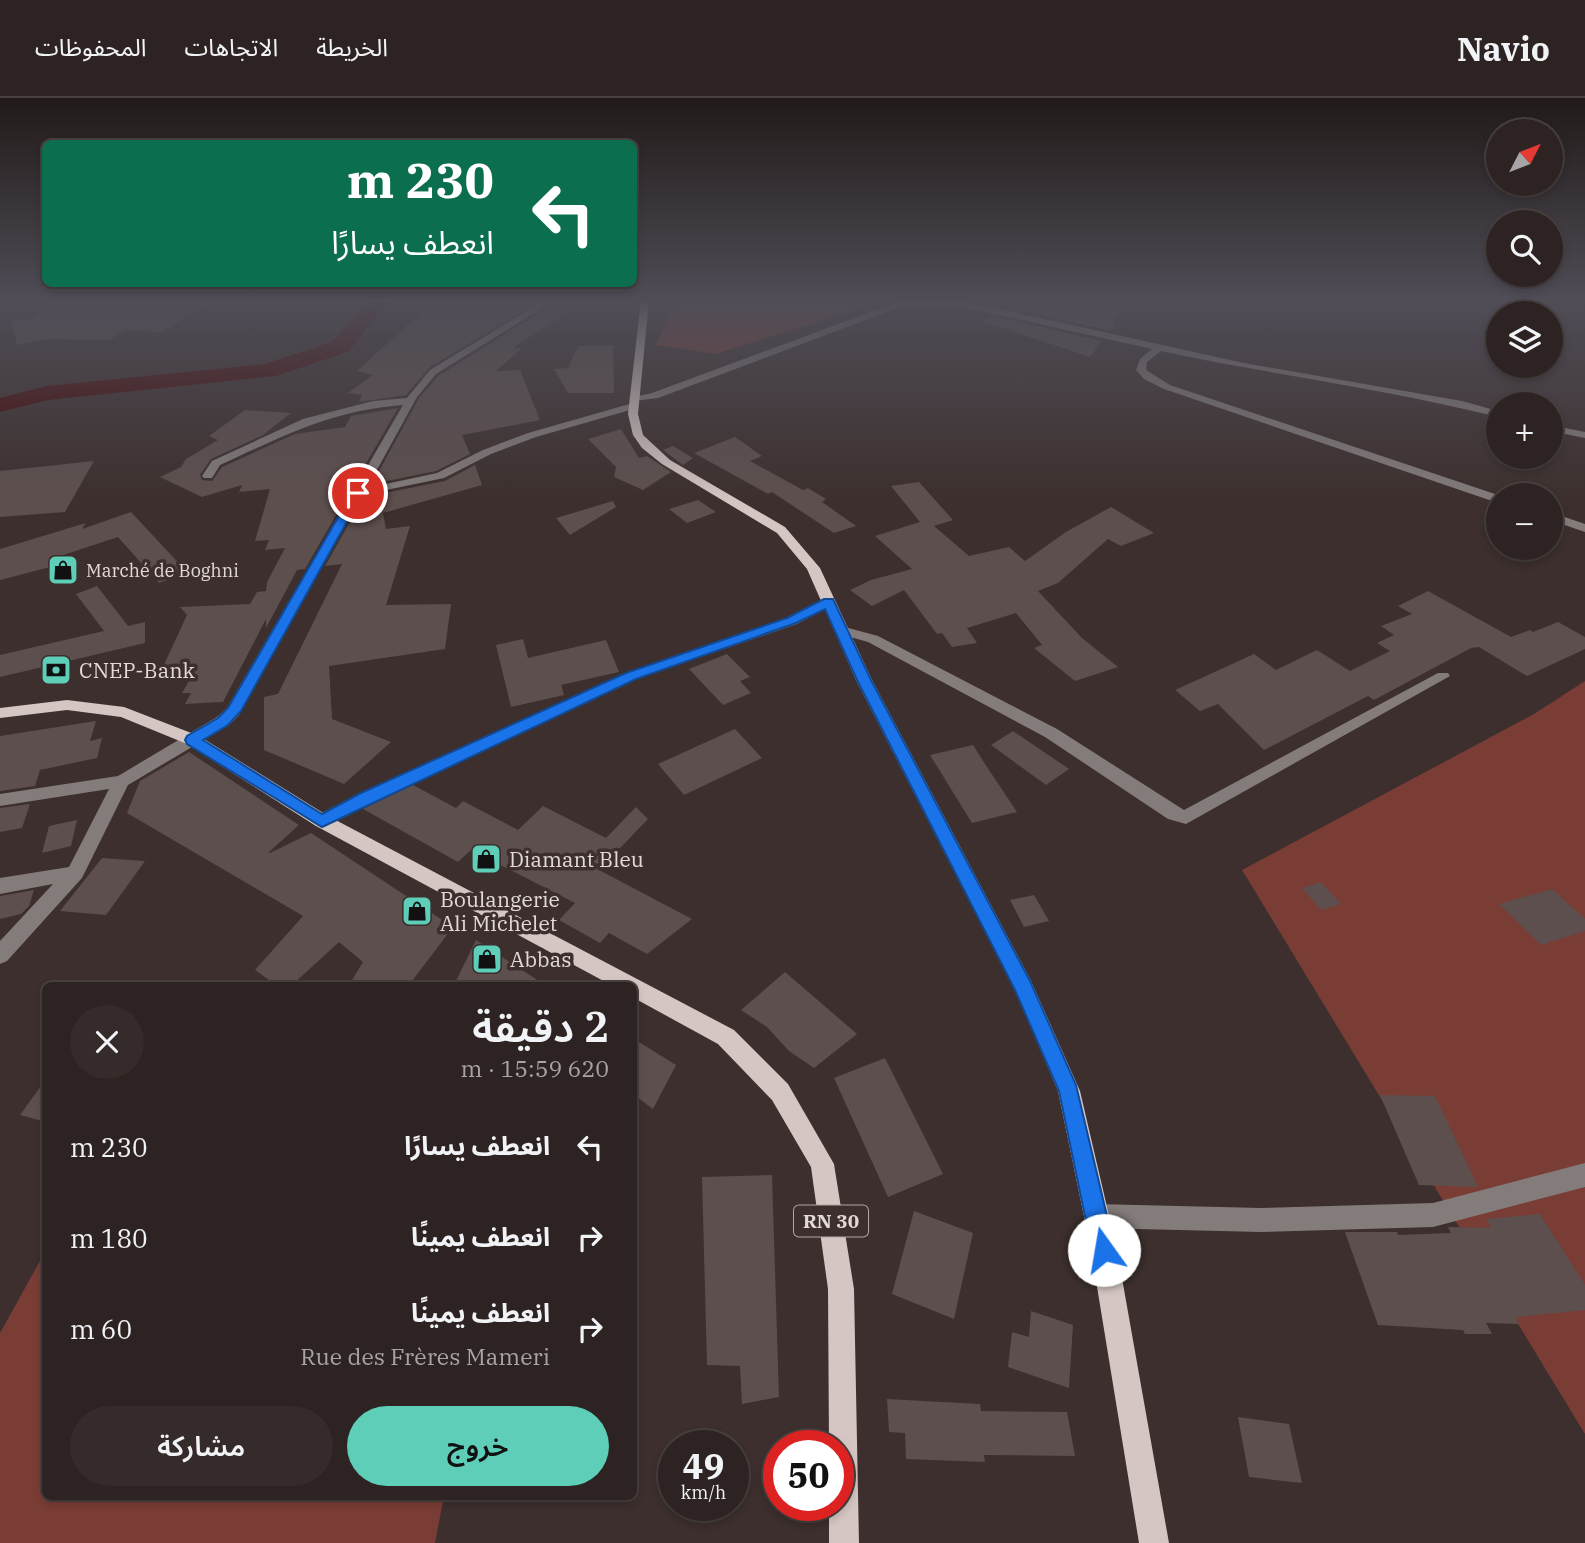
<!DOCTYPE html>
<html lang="ar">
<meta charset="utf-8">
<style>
:root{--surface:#2d2322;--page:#352b2a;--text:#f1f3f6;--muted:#a7a4a5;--line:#484040;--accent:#5eceb8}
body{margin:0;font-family:"IBM Plex Serif","Noto Sans Arabic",serif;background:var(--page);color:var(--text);direction:rtl;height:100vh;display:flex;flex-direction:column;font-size:26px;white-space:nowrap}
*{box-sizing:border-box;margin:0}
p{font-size:23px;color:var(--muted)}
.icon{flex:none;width:38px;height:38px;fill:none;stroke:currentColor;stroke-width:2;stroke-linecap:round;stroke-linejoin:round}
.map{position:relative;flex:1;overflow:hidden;direction:ltr}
.panel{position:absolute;left:42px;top:884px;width:595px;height:518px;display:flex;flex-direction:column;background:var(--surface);border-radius:10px;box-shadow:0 4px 10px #0003,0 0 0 2px var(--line);direction:rtl}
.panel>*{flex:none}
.banner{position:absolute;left:42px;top:42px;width:595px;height:147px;border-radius:10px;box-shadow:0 4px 10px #0003,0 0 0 2px var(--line);direction:rtl;background:#0b6e4f;color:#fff;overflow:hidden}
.needle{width:46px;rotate:48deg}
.fabs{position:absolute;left:1486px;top:21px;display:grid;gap:14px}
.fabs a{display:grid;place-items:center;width:77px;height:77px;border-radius:50%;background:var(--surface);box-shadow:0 4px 10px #0003,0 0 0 2px var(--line);font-size:35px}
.speed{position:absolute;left:658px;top:1332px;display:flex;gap:14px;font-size:35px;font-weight:700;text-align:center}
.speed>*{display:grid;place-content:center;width:91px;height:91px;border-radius:50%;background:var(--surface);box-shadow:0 4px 10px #0003,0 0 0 2px var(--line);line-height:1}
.speed small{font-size:18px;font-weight:400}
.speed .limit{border:10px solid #d22;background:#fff;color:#111}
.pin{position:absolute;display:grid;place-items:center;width:60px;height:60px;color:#fff;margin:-30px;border:4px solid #fff;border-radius:50%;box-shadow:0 2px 7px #0007}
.me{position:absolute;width:77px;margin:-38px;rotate:347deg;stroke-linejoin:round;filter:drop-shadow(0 0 5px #0008)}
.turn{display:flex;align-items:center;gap:24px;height:147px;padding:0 28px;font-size:32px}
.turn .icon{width:91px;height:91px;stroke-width:2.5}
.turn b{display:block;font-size:49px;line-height:60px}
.round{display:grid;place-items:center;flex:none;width:74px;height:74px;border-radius:37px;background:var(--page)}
.overview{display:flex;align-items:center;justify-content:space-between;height:119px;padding:0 28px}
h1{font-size:42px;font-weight:600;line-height:52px}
.button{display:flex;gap:14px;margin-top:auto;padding:14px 28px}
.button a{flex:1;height:80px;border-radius:42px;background:var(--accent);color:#111;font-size:28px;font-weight:600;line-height:80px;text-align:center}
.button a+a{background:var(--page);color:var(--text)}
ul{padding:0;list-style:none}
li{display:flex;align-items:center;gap:21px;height:91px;padding:0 28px}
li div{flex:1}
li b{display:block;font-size:26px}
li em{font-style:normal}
header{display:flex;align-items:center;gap:42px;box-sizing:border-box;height:98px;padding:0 35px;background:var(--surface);border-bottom:2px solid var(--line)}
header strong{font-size:33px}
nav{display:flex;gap:38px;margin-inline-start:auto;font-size:24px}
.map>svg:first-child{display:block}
</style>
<header>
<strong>Navio</strong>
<nav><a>الخريطة</a><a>الاتجاهات</a><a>المحفوظات</a></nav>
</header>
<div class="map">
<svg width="1585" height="1445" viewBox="0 0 1585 1445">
<rect width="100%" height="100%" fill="#3c2f2d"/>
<path fill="#7a3d35" d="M675,202h209l-168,54 -60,-9z
M1585,583v753l-343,-564 292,-156z
M45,1154l1,244h398l-9,47h-435v-210z"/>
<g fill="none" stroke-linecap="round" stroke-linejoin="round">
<path fill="#430604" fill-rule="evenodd" d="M368,202h21l-41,52 -72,24 -228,24 -48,12v-14l47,-12 218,-22 67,-22z"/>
</g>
<path fill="#5d4f4d" d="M63,202h150l-51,32 -37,-2 -16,10 -61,-1 -31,6 -5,-23 20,-4z
M485,202h32l16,5 -104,63 -23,27 -47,7 3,-7 -14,-2 25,-18 -16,-4 70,-64 24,3 13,-9 17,2z
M976,202h118l31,8 -13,14 4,1 -6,8z
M547,210l19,5 -53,35h9l-26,23 24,-1 20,50 -78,15 8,19 -34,17 -64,13 47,-86 19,-22z
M993,218l109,25 -12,16 -109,-36z
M613,247l1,48h-46l-14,-24 14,-1 10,-22z
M398,310l-93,161 -8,1 -31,58v-9l-43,83 -38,2 6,-11h-9l16,-28 -36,4 25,-54 -7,-8 70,-3 7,-12 9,-1 1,-9 18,-34 -20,2 4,-10 -14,1 15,-52 -31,3 3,-7 -40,12 -42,-20 21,-10 5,-8 32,-19 -9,-4 36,-26 46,3 -28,22 -52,24 -11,16 2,5 10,1 10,-14 73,-33 50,-7 6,-11z
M621,331l18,29 8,-2 24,16 -28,18 -29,-13 2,-10 -28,-28z
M735,339l27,19 -12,5 53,29 5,-2 18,11 -4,3 34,24 -22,7 -62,-41 -4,2 -74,-41z
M673,348l20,12 -10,7 -20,-15z
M94,363l-29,51 -65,5v-46z
M475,367l7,20 -99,28 3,16 24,-3 -24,79 65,-1 -6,45 -116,17 3,53 59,23 -47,42 -80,-34v-53l14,-3 64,-130 -17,2 39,-69 81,-16z
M919,384l34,38 -19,6 35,30 40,-9 16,14 41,-29 45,-25 43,26 -33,13 -13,-7 -50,44 -20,8 44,47 36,29 -43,14 -41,-33 8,-3 -26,-32 -49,15 10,15 -25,4 -10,-14 -5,1 -33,-44 -32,16 -22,-16 21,-10 41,-11 -37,-33 45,-14 -29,-36z
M698,402l18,12 -29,11 -18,-14z
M613,403l3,6 -46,28 -14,-17z
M131,414l56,60 -28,11 -41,-46 -67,22 3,7 -54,14v-31l86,-26 -4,6z
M97,488l31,40 17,-4v21l-145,34v-22l104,-24 -28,-37z
M1428,493l83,46 19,-7 3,2 25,-10 27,15v12l-58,27 -48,-29 -8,1 -97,52 -6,-4 -104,54 -46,-46 -18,7 -25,-21 79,-36 22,16 41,-20 33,21 40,-20 -13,-8 17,-8 -13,-9 31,-12 -14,-8z
M523,541l5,19 78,-18 13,32 -58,13 3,10 -53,12 -15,-62z
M727,556l23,23 -10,4 11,12 -28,12 -34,-36z
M96,623l-6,20 12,-3 -5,20 -57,12 -5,16 -35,5v-55z
M735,631l27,29 -78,37 -26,-31z
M1013,633l56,38 -23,16 -55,-40z
M973,647l10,16 34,51 -45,11 -42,-68z
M189,654l110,73 -30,27 1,1 41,-20 142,94 -44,58h-60l14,-23 -24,-20 -47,43h-16l-21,-15 48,-54 -176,-103 13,-32z
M413,687l43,23 7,-7 55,29 25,-24 63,32 30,-31 12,12 -49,51 93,49 -45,35 -38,-21 -9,10 -41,-23 16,-17 -104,-53 -13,12 -95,-53z
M30,706l-8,24 -22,4v-24z
M77,722l-6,26 -29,7 7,-27z
M102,760l43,3 -39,54 -46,-4z
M1321,784l20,22 -20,6 -19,-22z
M1552,791l33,30v12l-44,14 -42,-41z
M34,792l-5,16 -8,8 -21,5v-23z
M1034,797l15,26 -25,6 -14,-27z
M476,842l69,45h-91z
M785,874l72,62 -43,34 -25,-17 -22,-24 -26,-17z
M634,941l42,26 -23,44 -19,-14z
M885,960l58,116 -55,23 -54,-119z
M46,981v43l-26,-7z
M1380,997l55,1 43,91 -59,-2z
M772,1077l7,222 -37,7 -2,-38 -33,-1 -5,-188z
M914,1113l59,22 -19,86 -62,-25z
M1540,1116l45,71v25l-69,7 3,7 -33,-1 6,11h-27l-2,-4 -85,-5 -33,-93h52l1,3 53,-2 -3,-6 43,1 -5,-9z
M1031,1213l42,14 -4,63 -61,-21 4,-35 17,5z
M887,1301l93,5 1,7 86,1 8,44 -91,-1 1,7 -79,-3 -1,-26 -16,-1z
M1238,1319l51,7 13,59 -53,-6z"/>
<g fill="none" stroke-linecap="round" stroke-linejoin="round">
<path fill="#837c7b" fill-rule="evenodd" d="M545,202h10l-119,74 -19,23 -50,91 70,-15 46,-23 45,-17 105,-30 5,3 -1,2 -101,29 -45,17 -47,24 -82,17 -123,220 -10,10 -101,60 -46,93 -75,83 -7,3v-23l53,-57 -53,10v-16l69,-11 40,-78 -109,17v-12l118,-18 99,-59 10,-9 176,-303c-70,5 -120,31 -183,60l-8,13h-8l-2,-2 10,-15 91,-42 70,-18 34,-3 23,-28z
M914,202h44l286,63 218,38 36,10v6c-111,-28 -225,-42 -337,-66l-14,11 -1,8 24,15 328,110v8l-334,-114 -20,-10 -8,-9 4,-11 12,-10 -194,-43 -38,-1 -20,2 -242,91 -24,3 -5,-3 23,-5 243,-90z
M1550,327l35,7v6l-35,-7z
M1550,414l35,12v8l-35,-12z
M828,500l5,1v6l-36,19 -161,55 -264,122 -44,25h-12l-3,-5 3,-5 44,-23 266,-120 161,-55z
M841,528l37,10 179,93 127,81 254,-137h10l2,3 -264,148 -18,-5 -123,-82 -177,-95 -32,-9v-6z
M1585,1065v24l-152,40 -172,5 -165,-4 -9,-3 -3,-9 3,-9 9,-3 165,4 172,-5z"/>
<path fill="#d5c6c3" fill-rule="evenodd" d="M641,202h8l-11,114 5,21 27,25 115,67 35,41 52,112 159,301 49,110 37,159 52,293h-30l-48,-293 -33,-159 -43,-101 -159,-310 -49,-111 -30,-36 -115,-69 -20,-16 -9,-13 -5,-21z
M67,602l57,7 75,29 129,80 406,214 54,54 46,80 20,125 5,254h-30v-38h9v-59h-9l-1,-157 -17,-122 -39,-67 -54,-56 -84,-46v-13h-23l-295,-159 -129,-82 -66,-27 -54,-7 -67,8v-10z"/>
</g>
<linearGradient id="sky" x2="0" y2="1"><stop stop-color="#211a19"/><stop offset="0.5" stop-color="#504d57"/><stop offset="1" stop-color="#504d57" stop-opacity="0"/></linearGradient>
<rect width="1585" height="405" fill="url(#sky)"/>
<path fill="#1a73e8" stroke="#114b97" stroke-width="2" d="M358,392l5,3 -122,218 -13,14 -25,15 119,74 39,-21 265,-120 161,-55 37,-19h9l38,81 159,301 46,104 39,165 -3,8 -8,3 -8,-3 -4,-8 -33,-159 -44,-101 -158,-310 -32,-71 -29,14 -160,56 -314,148 -135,-83 -2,-4 2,-4 31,-18 10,-10 124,-215z"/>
<defs>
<g id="shop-square" transform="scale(1.575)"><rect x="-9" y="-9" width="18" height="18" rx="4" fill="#5eceb8" stroke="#3c2f2d"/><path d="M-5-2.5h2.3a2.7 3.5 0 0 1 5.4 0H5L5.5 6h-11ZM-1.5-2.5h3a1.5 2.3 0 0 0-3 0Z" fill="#111"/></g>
<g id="bank-square" transform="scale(1.575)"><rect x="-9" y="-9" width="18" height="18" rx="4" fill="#5eceb8" stroke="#3c2f2d"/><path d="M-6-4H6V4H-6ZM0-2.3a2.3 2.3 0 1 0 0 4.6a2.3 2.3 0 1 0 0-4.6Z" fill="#111"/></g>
</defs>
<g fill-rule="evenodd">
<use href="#shop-square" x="63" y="472"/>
<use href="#bank-square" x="56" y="572"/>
<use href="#shop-square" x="486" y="761"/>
<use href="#shop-square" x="417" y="813"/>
<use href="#shop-square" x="487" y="861"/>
</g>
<g text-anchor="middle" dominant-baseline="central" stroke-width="7" stroke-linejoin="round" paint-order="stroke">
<g font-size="18" fill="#e3dad8" stroke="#3c2f2d" text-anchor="start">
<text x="86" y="472">Marché de Boghni</text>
</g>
<rect fill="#3c2f2d" stroke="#b1a7a5" stroke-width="2" x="794" y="1107.5" width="74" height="31" rx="5"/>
<g font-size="19" font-weight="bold" fill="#e3dad8">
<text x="831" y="1123">RN 30</text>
</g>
<g font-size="21" fill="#e3dad8" stroke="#3c2f2d" text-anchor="start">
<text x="79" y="572">CNEP-Bank</text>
<text x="509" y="761">Diamant Bleu</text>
<text x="440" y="801">Boulangerie<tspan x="440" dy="24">Ali Michelet</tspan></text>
<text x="510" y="861">Abbas</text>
</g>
</g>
</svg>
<div class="fabs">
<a><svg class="needle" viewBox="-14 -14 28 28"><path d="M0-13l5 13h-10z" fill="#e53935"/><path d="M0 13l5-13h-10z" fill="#a7a4a5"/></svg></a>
<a><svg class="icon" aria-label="search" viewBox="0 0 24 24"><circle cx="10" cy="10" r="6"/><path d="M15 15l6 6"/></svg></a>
<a><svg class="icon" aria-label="layers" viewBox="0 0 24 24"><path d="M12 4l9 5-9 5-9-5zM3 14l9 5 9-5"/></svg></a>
<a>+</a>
<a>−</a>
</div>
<div class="speed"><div>49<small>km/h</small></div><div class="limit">50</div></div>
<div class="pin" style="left:358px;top:395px;background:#d93025"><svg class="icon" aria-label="arrive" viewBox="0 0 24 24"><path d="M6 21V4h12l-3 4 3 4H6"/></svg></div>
<svg class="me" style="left:1104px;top:1152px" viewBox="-20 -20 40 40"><circle r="19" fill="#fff"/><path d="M0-13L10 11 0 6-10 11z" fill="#1a73e8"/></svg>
<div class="banner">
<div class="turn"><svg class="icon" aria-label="left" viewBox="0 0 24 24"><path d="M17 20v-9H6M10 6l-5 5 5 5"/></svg><div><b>230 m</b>انعطف يسارًا</div></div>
</div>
<section class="panel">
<div class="overview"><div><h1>2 دقيقة</h1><p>620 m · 15:59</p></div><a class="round"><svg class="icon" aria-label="close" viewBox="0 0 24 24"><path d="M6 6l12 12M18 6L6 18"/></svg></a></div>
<ul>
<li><svg class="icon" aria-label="left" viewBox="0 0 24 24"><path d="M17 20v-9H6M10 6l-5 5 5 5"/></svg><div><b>انعطف يسارًا</b></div><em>230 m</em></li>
<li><svg class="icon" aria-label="right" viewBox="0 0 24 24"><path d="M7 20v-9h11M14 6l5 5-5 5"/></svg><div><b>انعطف يمينًا</b></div><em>180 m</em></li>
<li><svg class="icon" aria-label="right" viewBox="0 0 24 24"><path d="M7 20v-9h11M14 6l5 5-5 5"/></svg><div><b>انعطف يمينًا</b><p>Rue des Frères Mameri</p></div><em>60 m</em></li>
</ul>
<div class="button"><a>خروج</a><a>مشاركة</a></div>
</section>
</div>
